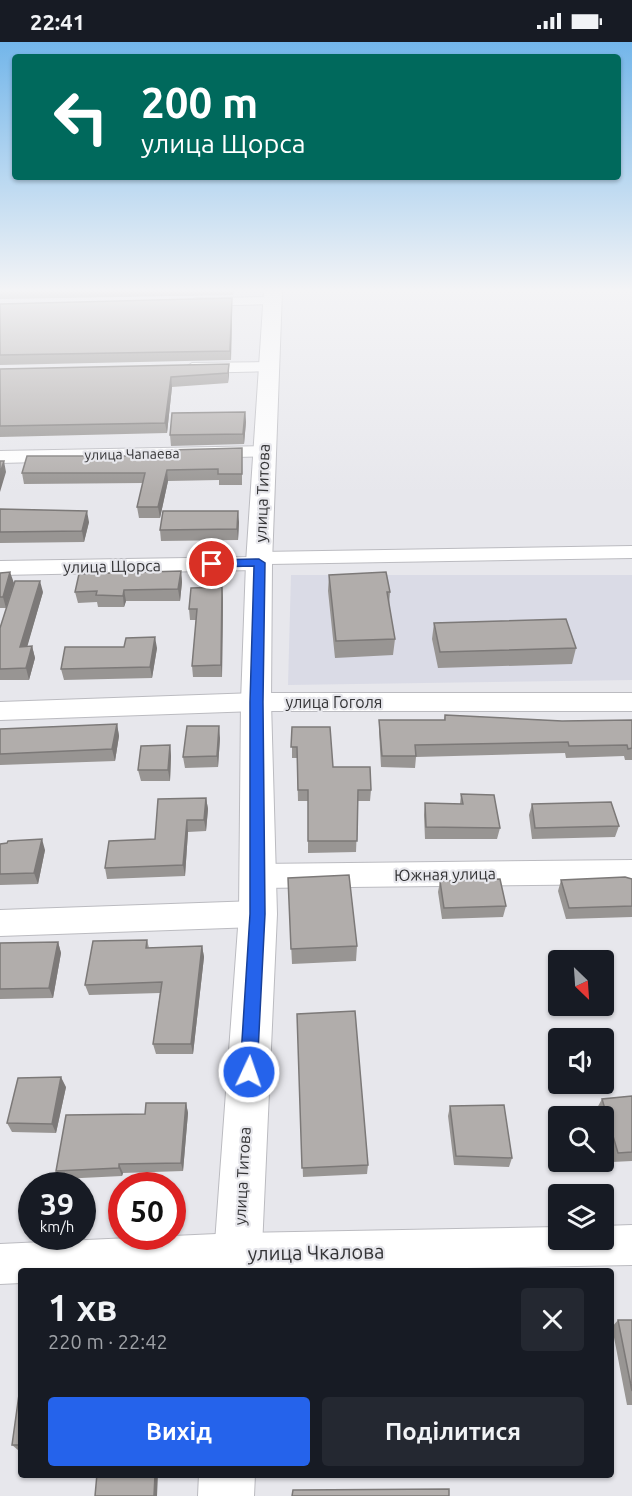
<!DOCTYPE html>
<html lang="uk">
<meta charset="utf-8">
<style>
:root{--surface:#171b24;--page:#242831;--text:#f1f3f6;--muted:#9ea1a6;--accent:#2563eb}
body{margin:0;font-family:Ubuntu,sans-serif;background:var(--page);color:var(--text);height:100vh;display:flex;flex-direction:column;font-size:22px;white-space:nowrap}
*{box-sizing:border-box;margin:0}
p{font-size:20px;color:var(--muted)}
.icon{flex:none;width:33px;height:33px;fill:none;stroke:currentColor;stroke-width:2;stroke-linecap:round;stroke-linejoin:round}
.map{position:relative;flex:1;overflow:hidden}
.sheet{position:absolute;left:18px;top:1226px;width:596px;height:210px;display:flex;flex-direction:column;background:var(--surface);border-radius:6px;box-shadow:0 2px 4px #0004}
.sheet>*{flex:none}
.hud{position:absolute;left:12px;top:12px;width:609px;height:126px;border-radius:6px;box-shadow:0 2px 4px #0004;background:#00695c;color:#fff;overflow:hidden}
.needle{width:39px;rotate:155deg}
.buttons{position:absolute;left:548px;top:908px;display:grid;gap:12px}
.buttons a{display:grid;place-items:center;width:66px;height:66px;border-radius:6px;background:var(--surface);box-shadow:0 2px 4px #0004;font-size:30px}
.speed{position:absolute;left:18px;top:1130px;display:flex;gap:12px;font-size:30px;font-weight:700;text-align:center}
.speed>*{display:grid;place-content:center;width:78px;height:78px;border-radius:50%;background:var(--surface);box-shadow:0 2px 4px #0004;line-height:1}
.speed small{font-size:15px;font-weight:400}
.speed .limit{border:9px solid #d22;background:#fff;color:#111}
.pin{position:absolute;display:grid;place-items:center;width:51px;height:51px;color:#fff;margin:-26px;border:3px solid #fff;border-radius:50%;box-shadow:0 2px 6px #0007}
.me{position:absolute;width:66px;margin:-33px;rotate:3deg;stroke-linejoin:round;filter:drop-shadow(0 0 4px #0008)}
.turn{display:flex;align-items:center;gap:21px;height:126px;padding:0 30px;font-size:27px}
.turn .icon{width:78px;height:78px;stroke-width:2.5}
.turn b{display:block;font-size:42px;line-height:51px}
.round{display:grid;place-items:center;flex:none;width:63px;height:63px;border-radius:6px;background:var(--page)}
.summary{display:flex;align-items:center;justify-content:space-between;height:102px;padding:0 30px}
h1{font-size:36px;font-weight:700;line-height:45px}
.cta{display:flex;gap:12px;margin-top:auto;padding:12px 30px}
.cta a{flex:1;height:69px;border-radius:6px;background:var(--accent);color:#fff;font-size:24px;font-weight:700;line-height:69px;text-align:center}
.cta a+a{background:var(--page);color:var(--text)}
.status{display:flex;justify-content:space-between;align-items:center;height:42px;padding:0 30px;background:var(--surface);direction:ltr}
.status svg{height:16px;fill:currentColor}
.map>svg:first-child{display:block}
</style>
<div class="status"><b>22:41</b><svg viewBox="0 0 49 12"><path d="M0 12V9h3v3zM5 12V6h3v6zM10 12V3h3v9zM15 12V0h3v12zM26 1h20v11H26zM47 4h2v5h-2z"/></svg></div>
<div class="map">
<svg width="632" height="1454" viewBox="0 0 632 1454">
<rect width="100%" height="100%" fill="#e7e7ec"/>
<path fill="#dadbe6" d="M291,533h341v105l-344,5z"/>
<g fill="none" stroke-linecap="round" stroke-linejoin="round">
<g stroke="#bbbbc0" stroke-width="2">
<path id="street" d="M272,255l5,1 2,3 -2,3 -82,2 -7,-4 7,-4z
M268,320l6,1 2,4 -2,4 -82,2 -8,-5 8,-5z
M264,404l9,6 -2,4 -271,7v-12z
M632,504v12l-363,6 -10,6 -259,5v-14l250,-4 10,-5z
M256,651h376v18h-376l-256,9v-18z
M632,818v24l-375,4 -11,-4 -4,-8 4,-8 11,-4z
M258,859l11,4 4,9 -4,9 -11,4 -258,9v-26z
M632,1183v40l-285,5h-326v13l-21,1v-40l238,-11 320,-6v12h45v-13z"/>
</g>
<g stroke="#bbbbc0" stroke-width="2">
<path id="secondary" d="M264,249h18l-10,272 -1,139 6,212 -16,356h-48l26,-356 2,-212 5,-139z
M199,1432h56l-1,22h-56z"/>
</g>
<use href="#street" fill="#fff" fill-rule="evenodd"/>
<use href="#secondary" fill="#fff" fill-rule="evenodd"/>
</g>
<path fill="#989593" d="M0,249h234l-1,4 -233,4z
M0,262l232,3 -1,53 -231,5z
M229,322v10l-1,9 -56,4 -5,46 -167,4v-68z
M245,370l1,10 -2,22 -73,2 -1,-11z
M242,406v37h-23v-5l-51,1 -8,37h-21l-2,-11 6,-24 -119,1 -2,-11 145,-17z
M0,467l89,13 -5,20 -84,1z
M239,480l-1,18 -77,1 -1,-11z
M181,529l1,11 -2,19h-54l-2,6h-26l-1,-5 -19,1 -3,-11z
M0,531l14,10 -8,25h-6z
M329,533l61,17 -1,13 6,34 -2,16 -58,3 -7,-67z
M222,545l1,11 -1,79h-29l-1,-11 4,-46h-6l-1,-11z
M43,550l-16,54h5l3,12 -6,22h-29v-52z
M434,581l142,25 -4,16 -134,4 -6,-29z
M157,606l-5,30 -88,2 -3,-11z
M445,673l117,6 70,-1v40h-7l-1,-4 -58,2 -1,-5 -149,4 -1,11 -34,-1 -2,-36v-11h65z
M117,682l2,12 -4,25 -115,4v-36z
M292,685l41,40 38,23 -1,11h-12l-2,51 -48,1v-52h-10l-1,-43h-5z
M220,696l-2,29 -33,1 -2,-11z
M170,703l1,11 -1,25h-29l-3,-11z
M461,752l39,34 -3,11h-72l-1,-24 1,-12 35,1z
M206,756l2,11 -2,22 -18,1 -3,44 -78,3 -2,-11 50,-29z
M532,762l87,22 -4,11 -83,2 -3,-24z
M0,802l45,6 -7,34 -38,1z
M288,836l69,68 -1,15 -64,3z
M632,837v38l-66,2 -8,-28 3,-11z
M440,839l66,25 -3,11 -61,2 -4,-27z
M147,898l2,8 53,-2 2,11 -11,97h-37l-3,-10 7,-51 -71,2 -4,-10z
M58,900l3,11 -8,45 -53,1v-56z
M297,972l71,151 -1,9 -64,3z
M66,1045l-10,46 -44,-1 -5,-9z
M632,1054v65l-20,1 -9,-32v-14h-4l-2,-8 5,-9z
M186,1061l2,10 -5,58 -60,2 -1,3 -61,3 -5,-8 89,-57z
M450,1064l62,52 -3,9 -55,-2 -6,-49z
M618,1278h14v85h-5l-15,-78z
M21,1338v70h-3l-6,-5z"/>
<path fill="#7c7978" d="M232,256v9l-1,53 -1,-9z
M229,322v10l-1,9v-10z
M171,335l1,10 -5,46 -2,-10z
M245,370l1,10 -2,22 -1,-10z
M4,419l2,11 -6,20v-19z
M167,428l1,11 -8,37 -2,-11z
M87,469l2,11 -5,20 -2,-11z
M238,469l1,11 -1,18 -1,-11z
M181,529l1,11 -2,19 -2,-12z
M10,530l4,11 -8,25 -3,-11z
M40,539l3,11 -19,66 -4,-11z
M222,545l1,11 -1,79 -1,-12z
M124,548l2,11 -2,6 -1,-11z
M155,595l2,11 -5,30 -2,-11z
M32,604l3,12 -6,22 -3,-12z
M117,682l2,12 -4,25 -3,-12z
M219,684l1,12 -2,29 -1,-11z
M170,703l1,11 -1,25 -2,-11z
M206,756l2,11 -2,22 -2,-11z
M187,778l1,12 -3,44 -2,-11z
M42,797l3,11 -7,34 -4,-11z
M58,900l3,11 -8,45 -4,-10z
M202,904l2,11 -11,97 -2,-10z
M61,1035l5,10 -10,46 -4,-9z
M186,1061l2,10 -5,58 -2,-8z
M119,1122l4,9 -1,3 -3,-8z
M155,1432h3l-1,22h-3z"/>
<path fill="#b1adab" stroke="#7c7978" stroke-width="1.5" d="M232,256l-2,53 -230,4v-51z
M229,322l-1,9 -57,4 -6,46 -165,3v-57z
M245,370l-2,22 -73,1 2,-22z
M242,406v26h-24v-5l-51,1 -9,37h-21l8,-34h-123l5,-17h140l1,-6z
M0,419h4l-4,12z
M0,467l87,2 -5,20 -82,1z
M163,469h75l-1,18 -77,1z
M181,529l-3,18 -54,1 -1,6 -27,-1 1,-4 -22,1 4,-18z
M10,530l-7,25h-3v-24z
M386,530l4,20h-3l8,47 -59,2 -7,-66z
M15,539h25l-20,66 12,-1 -6,22 -26,1v-41z
M222,545l-1,78 -29,1 5,-57h-8l2,-21z
M566,577l10,29 -136,4 -6,-29z
M155,595l-5,30 -89,2 4,-22h59l2,-9z
M445,673l117,6 70,-1v28l-4,1 -1,-4 -58,1 -1,-4 -153,3 1,11h-34l-3,-36h66z
M117,682l-5,25 -112,5v-25z
M187,684h32l-2,30 -34,1z
M292,685h38l3,40h37l1,23h-13l-1,51h-49v-51h-10l-1,-43h-6z
M170,703l-2,25h-30l3,-24z
M461,752l33,1 6,33 -74,-1 -1,-24 38,1z
M206,756l-2,22h-17l-4,45 -78,3 4,-27 46,-2 3,-40z
M611,760l8,24 -84,2 -3,-24z
M42,797l-8,34 -34,1v-30l7,-1 1,-2z
M349,833l8,71 -66,3 -3,-71z
M625,835l7,2v27l-63,2 -8,-28z
M500,837l6,27 -62,2 -4,-27z
M147,898l-1,8 56,-2 -11,98h-38l9,-62 -77,3 8,-44z
M58,900l-9,46 -49,1v-46z
M355,969l13,154 -66,3 -5,-154z
M61,1035l-9,47 -45,-1 11,-45z
M632,1054v56l-14,1 -16,-54z
M146,1061h40l-5,60 -62,1v4l-63,3 10,-56 79,-1z
M504,1063l8,53 -56,-2 -6,-50z
M618,1278h14v71z
M21,1338v65h-9z
M97,1432h58l-1,22h-59z
M449,1447v7h-157l1,-6z"/>
<linearGradient id="sky" x2="0" y2="1"><stop stop-color="#73b6ea"/><stop offset="0.55" stop-color="#f4f4f6"/><stop offset="1" stop-color="#f4f4f6" stop-opacity="0"/></linearGradient>
<rect width="632" height="452" fill="url(#sky)"/>
<path fill="#2563eb" stroke="#184099" stroke-width="1.5" d="M259,517l6,4 -2,139 2,212 -8,158 -2,6 -6,3 -7,-3 -2,-6 10,-158v-212l4,-136 -42,1 -5,-3 5,-4z"/>
<g text-anchor="middle" dominant-baseline="central" stroke-width="4.5" stroke-linejoin="round" paint-order="stroke">
<g font-size="14" fill="#333335" stroke="#e7e7ec">
<text transform="translate(132 412) rotate(-1)">улица Чапаева</text>
</g>
<g font-size="16" fill="#333335" stroke="#e7e7ec">
<text transform="translate(262 451) rotate(-88)">улица Титова</text>
<text transform="translate(112 524) rotate(-1)">улица Щорса</text>
<text x="334" y="660">улица Гоголя</text>
<text transform="translate(445 832) rotate(-1)">Южная улица</text>
<text transform="translate(242 1134) rotate(-87)">улица Титова</text>
</g>
<g font-size="20" fill="#333335" stroke="#e7e7ec">
<text transform="translate(316 1210) rotate(-1)">улица Чкалова</text>
</g>
</g>
</svg>
<div class="buttons">
<a><svg class="needle" viewBox="-14 -14 28 28"><path d="M0-13l5 13h-10z" fill="#e53935"/><path d="M0 13l5-13h-10z" fill="#9ea1a6"/></svg></a>
<a><svg class="icon" aria-label="sound" viewBox="0 0 24 24"><path d="M4 9h4l5-4v14l-5-4H4zM17 9q2 3 0 6"/></svg></a>
<a><svg class="icon" aria-label="search" viewBox="0 0 24 24"><circle cx="10" cy="10" r="6"/><path d="M15 15l6 6"/></svg></a>
<a><svg class="icon" aria-label="layers" viewBox="0 0 24 24"><path d="M12 4l9 5-9 5-9-5zM3 14l9 5 9-5"/></svg></a>
</div>
<div class="speed"><div>39<small>km/h</small></div><div class="limit">50</div></div>
<div class="pin" style="left:212px;top:522px;background:#d93025"><svg class="icon" aria-label="arrive" viewBox="0 0 24 24"><path d="M6 21V4h12l-3 4 3 4H6"/></svg></div>
<svg class="me" style="left:249px;top:1030px" viewBox="-20 -20 40 40"><circle r="17" fill="#2563eb" stroke="#fff" stroke-width="3"/><path d="M0-11L8 9 0 5-8 9z" fill="#fff"/></svg>
<div class="hud">
<div class="turn"><svg class="icon" aria-label="left" viewBox="0 0 24 24"><path d="M17 20v-9H6M10 6l-5 5 5 5"/></svg><div><b>200 m</b>улица Щорса</div></div>
</div>
<section class="sheet">
<div class="summary"><div><h1>1 хв</h1><p>220 m · 22:42</p></div><a class="round"><svg class="icon" aria-label="close" viewBox="0 0 24 24"><path d="M6 6l12 12M18 6L6 18"/></svg></a></div>
<div class="cta"><a>Вихід</a><a>Поділитися</a></div>
</section>
</div>
